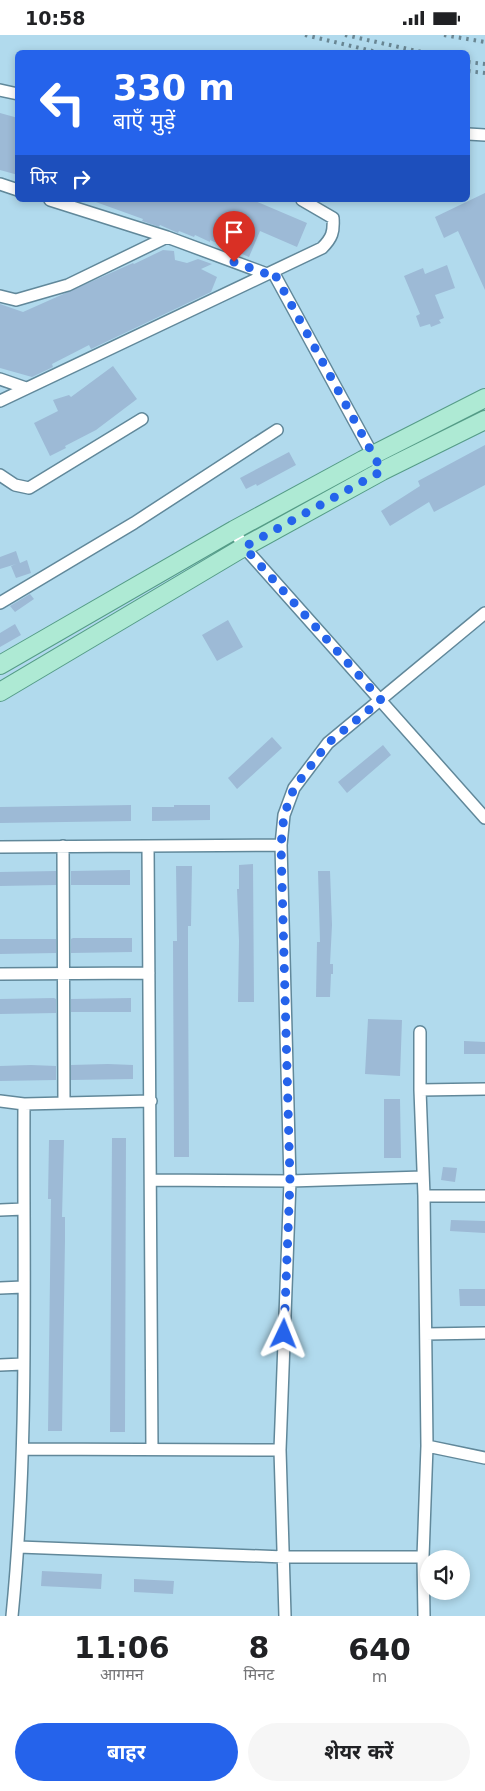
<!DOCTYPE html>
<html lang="hi">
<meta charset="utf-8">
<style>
:root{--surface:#fff;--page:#f6f6f6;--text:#202124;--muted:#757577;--accent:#2563eb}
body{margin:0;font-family:"DejaVu Sans","Noto Sans Devanagari",sans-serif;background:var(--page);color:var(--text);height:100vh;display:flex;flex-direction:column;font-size:19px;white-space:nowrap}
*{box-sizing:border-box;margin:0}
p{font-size:16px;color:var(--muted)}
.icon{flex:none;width:28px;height:28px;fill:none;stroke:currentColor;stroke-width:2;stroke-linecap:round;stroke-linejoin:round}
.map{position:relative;height:1581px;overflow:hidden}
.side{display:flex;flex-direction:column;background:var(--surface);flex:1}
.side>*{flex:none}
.banner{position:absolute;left:15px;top:15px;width:455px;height:152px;border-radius:8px;box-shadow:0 2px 8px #0003;background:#2563eb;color:#fff;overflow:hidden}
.buttons{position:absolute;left:420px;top:1515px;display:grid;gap:10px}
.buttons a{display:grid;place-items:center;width:50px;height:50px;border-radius:50%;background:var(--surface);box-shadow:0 2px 8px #0003;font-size:25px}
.pin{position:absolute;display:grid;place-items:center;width:42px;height:42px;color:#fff;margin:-51px -21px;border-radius:50% 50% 50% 0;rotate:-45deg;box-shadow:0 0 5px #0007}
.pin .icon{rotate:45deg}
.me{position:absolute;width:55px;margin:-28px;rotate:2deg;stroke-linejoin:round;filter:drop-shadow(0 0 4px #0008)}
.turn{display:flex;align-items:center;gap:18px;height:105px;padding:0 15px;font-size:22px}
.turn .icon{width:65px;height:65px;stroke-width:2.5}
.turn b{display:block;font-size:35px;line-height:42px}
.then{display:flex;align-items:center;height:48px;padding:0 15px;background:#0003;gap:10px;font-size:19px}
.eta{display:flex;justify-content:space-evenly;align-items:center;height:85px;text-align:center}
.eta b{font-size:30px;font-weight:700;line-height:35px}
.cta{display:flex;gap:10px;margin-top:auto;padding:10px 15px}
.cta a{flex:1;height:58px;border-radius:30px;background:var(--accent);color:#fff;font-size:20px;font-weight:700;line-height:58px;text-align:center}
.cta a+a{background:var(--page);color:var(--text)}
.status{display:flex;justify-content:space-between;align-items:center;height:35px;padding:0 25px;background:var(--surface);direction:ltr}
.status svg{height:14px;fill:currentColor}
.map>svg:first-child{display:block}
</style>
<div class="status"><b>10:58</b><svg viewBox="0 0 49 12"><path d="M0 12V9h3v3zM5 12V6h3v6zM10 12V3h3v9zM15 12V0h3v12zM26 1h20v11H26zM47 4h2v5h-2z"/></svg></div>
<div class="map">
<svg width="485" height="1581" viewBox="0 0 485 1581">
<rect width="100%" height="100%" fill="#b1daed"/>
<path fill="#9dbad6" d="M0,78l18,5v57l-18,-5z
M485,158v97l-27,-59 -14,7 -9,-21z
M93,165h160l54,23 -10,24 -37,-16 -11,26 -39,-17v2l-15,-7 -1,2 -15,-6 -1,2 -18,-8 -1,2 -11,-4 -6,-2 1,-2 -50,-18z
M163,215l11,1 1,9 12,3 11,-4 14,5 -11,5 16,8 -6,15 -120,57 -2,-4 -37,19 1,3 -21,10 -32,-9v-64l23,8 110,-49 1,1z
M447,230l8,23 -20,7 9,23 -5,2 2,3 -10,4 -1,-3 -10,3 -4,-11 4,-2 -16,-38 19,-8 2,6z
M113,331l24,33 -41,31 -31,16 1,2 -16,8 -16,-33 24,-12 -5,-11 16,-5 2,2z
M485,410v40l-51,27 -5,-10 -39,24 -9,-15 39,-25 -2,-5z
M289,417l7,13 -39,21 -1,-2 -10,5 -6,-11z
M16,516l4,12 7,-3 4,13 -15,5 -5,-12 5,-2 -16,5v-12z
M30,559l4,5 -19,13 -5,-6z
M228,585l15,27 -26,14 -15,-26z
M15,589l6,11 -21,12v-14z
M272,702l10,11 -45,41 -9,-11z
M383,710l8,10 -44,38 -9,-11z
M131,770v16l-131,2v-16z
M174,770h36v15l-58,1v-14h22z
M253,829l1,138h-16l1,-61 -2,-52h2v-24z
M176,831h16l-1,60h-3v38l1,193h-15l-1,-216h4z
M130,835v15h-59v-14z
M56,836v14l-56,1v-14z
M318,836h12l2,54 -2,39h3v10h-2l-1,23h-14l1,-55h3z
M73,903h59v14l-61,1v-14z
M0,904h56v14l-56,1z
M54,963l2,1v14l-56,1v-15z
M131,963v14h-60v-13z
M368,984l34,1 -2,56 -35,-2z
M464,1006l21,1v12h-21z
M108,1029l25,1v14l-62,1v-15z
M31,1030l25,1v14l-56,1v-15z
M384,1064h16l1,59h-17z
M112,1103h14l-1,294h-15z
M49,1105h15l-2,77h3v23l-3,191h-14l3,-232h-3z
M443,1132l14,1 -2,14 -14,-2z
M451,1185l34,1v12l-35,-2z
M459,1254h26v17h-25z
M42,1536l60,3 -1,15 -60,-3z
M134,1544l40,2 -1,13 -39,-2z"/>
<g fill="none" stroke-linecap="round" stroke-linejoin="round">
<g stroke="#61889a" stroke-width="14">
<path id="minor" d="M0,55l18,4
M468,99l17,1
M0,149l18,6
M50,165l117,37 100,37
M273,237l103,189
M0,261l16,4 52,-15 99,-48
M0,344l26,9
M0,366l322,-153c10,-10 12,-16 11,-30l-31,-18
M0,440l15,10 14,3 113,-69
M234,495l10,17 241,271
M0,568l134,-80 143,-93
M63,811l1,257
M148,811l4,603
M0,812l281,-2
M0,939l149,-1
M420,997v58l4,106 3,250 -4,111 1,59
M420,1055l65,-1
M0,1066l24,3 127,-3
M151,1145l139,1 133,-4
M424,1161h61
M0,1175l24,-1
M0,1253l23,-1
M426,1299l59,-1
M0,1330l23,-1
M427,1411l58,12
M23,1414l257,1
M19,1512l265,10h139
M12,1581c17,-170 11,-342 12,-512
M285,1581l-5,-166 10,-269 -9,-336 3,-30 10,-27 34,-45 157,-130"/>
</g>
<g stroke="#559c87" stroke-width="20">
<path id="primary" d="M0,630l234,-135 129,-70 122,-62
M0,657l244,-145 138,-76 103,-51"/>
</g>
<use href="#minor" stroke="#fff" stroke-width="11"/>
<use href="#primary" stroke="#aeead4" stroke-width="18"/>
<path stroke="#698693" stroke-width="4" stroke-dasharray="2.5 5" stroke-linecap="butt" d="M305,0l76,18
M345,0l81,18
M444,0l41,7
M468,27l17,2
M468,36l17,2"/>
</g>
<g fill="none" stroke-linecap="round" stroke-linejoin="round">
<path stroke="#2563eb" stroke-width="9" stroke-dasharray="0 16.2" d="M234,227l33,12 6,-3 109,200 -138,76 137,153 -53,43 -34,45 -10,27 -3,30 9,336 -6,153"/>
</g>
</svg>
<div class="buttons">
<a><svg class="icon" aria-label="sound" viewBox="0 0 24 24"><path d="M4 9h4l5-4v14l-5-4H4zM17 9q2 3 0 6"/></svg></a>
</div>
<div class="pin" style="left:234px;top:227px;background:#d93025"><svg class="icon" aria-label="arrive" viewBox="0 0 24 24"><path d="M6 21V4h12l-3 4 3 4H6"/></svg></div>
<svg class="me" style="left:284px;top:1299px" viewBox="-20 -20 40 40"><path d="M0-17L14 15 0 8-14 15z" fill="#2563eb" stroke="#fff" stroke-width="4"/></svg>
<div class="banner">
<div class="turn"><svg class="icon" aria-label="left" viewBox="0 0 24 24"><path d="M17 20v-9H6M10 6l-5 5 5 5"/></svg><div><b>330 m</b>बाएँ मुड़ें</div></div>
<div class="then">फिर<svg class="icon" aria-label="right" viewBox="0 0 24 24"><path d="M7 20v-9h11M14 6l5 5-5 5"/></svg></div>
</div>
</div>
<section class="side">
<div class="eta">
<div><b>11:06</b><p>आगमन</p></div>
<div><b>8</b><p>मिनट</p></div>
<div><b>640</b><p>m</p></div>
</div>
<div class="cta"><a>बाहर</a><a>शेयर करें</a></div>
</section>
